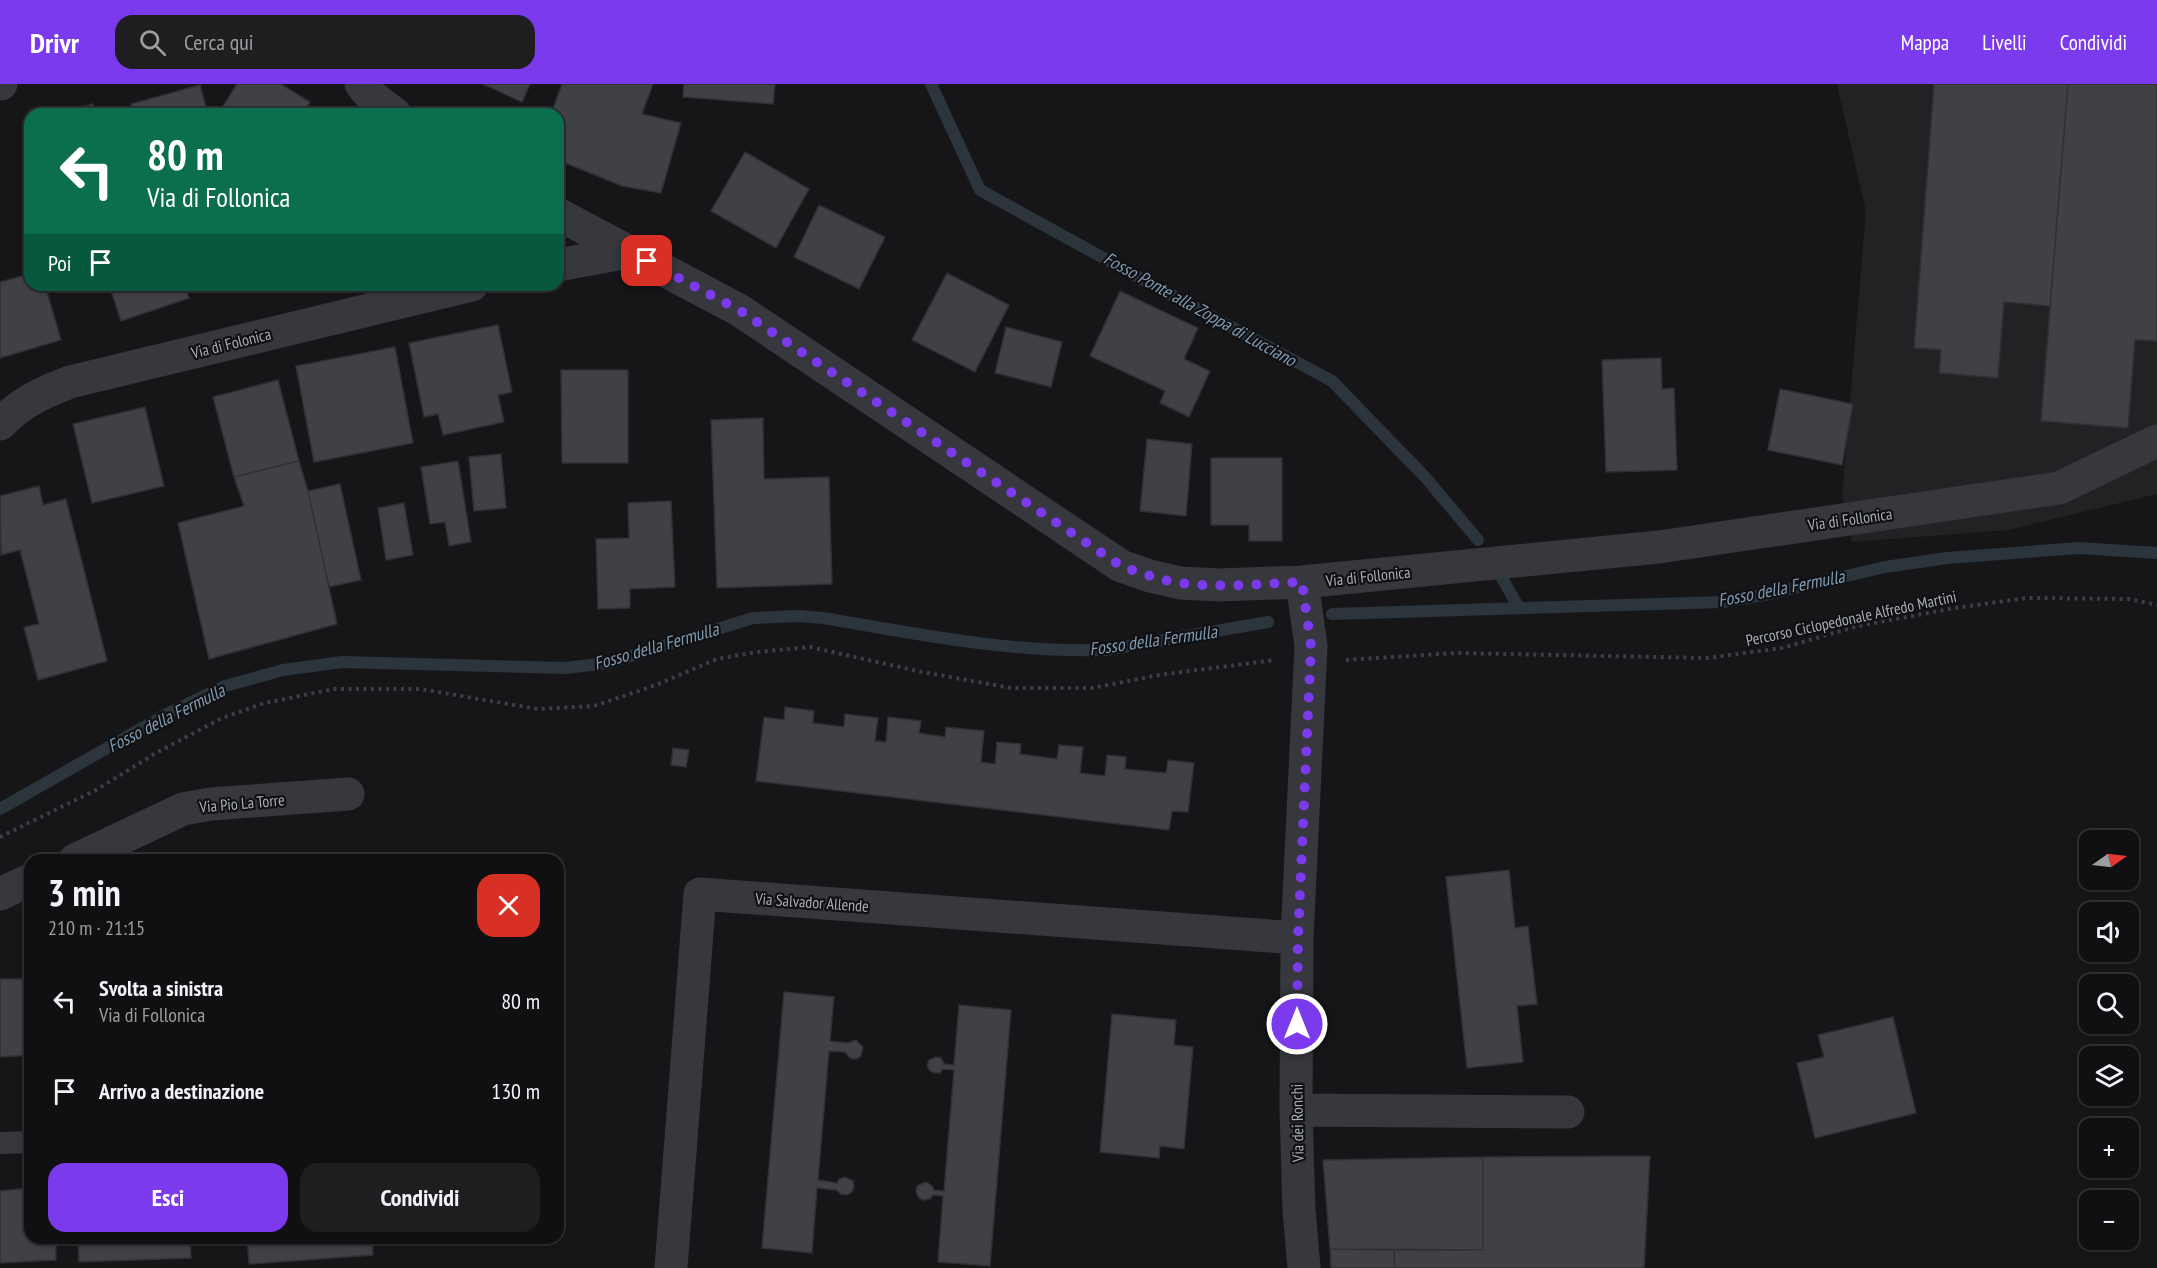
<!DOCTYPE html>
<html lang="it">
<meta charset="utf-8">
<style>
:root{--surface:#101012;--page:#1e1e20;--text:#f1f3f6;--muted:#9c9d9f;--line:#303032;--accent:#7c3aed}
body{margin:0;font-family:"PT Sans Narrow",sans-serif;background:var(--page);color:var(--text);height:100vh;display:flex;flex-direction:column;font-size:22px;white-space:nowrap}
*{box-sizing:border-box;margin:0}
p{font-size:20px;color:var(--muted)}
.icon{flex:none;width:33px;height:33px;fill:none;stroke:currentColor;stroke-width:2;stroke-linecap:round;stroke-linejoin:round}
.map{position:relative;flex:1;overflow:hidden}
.drawer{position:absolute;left:24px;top:770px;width:540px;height:390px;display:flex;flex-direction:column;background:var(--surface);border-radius:18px;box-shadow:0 2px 4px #0004,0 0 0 2px var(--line)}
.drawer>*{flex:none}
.hud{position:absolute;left:24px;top:24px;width:540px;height:183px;border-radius:18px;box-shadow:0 2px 4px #0004,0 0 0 2px var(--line);background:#0b6e4f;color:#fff;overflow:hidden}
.needle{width:39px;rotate:76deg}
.fabs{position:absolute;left:2079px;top:746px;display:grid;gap:12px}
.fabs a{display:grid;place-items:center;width:60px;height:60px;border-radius:12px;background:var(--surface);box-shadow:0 2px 4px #0004,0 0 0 2px var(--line);font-size:30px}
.pin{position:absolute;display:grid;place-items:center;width:51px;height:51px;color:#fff;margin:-26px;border-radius:12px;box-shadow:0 3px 9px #0006}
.me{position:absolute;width:66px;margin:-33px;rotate:0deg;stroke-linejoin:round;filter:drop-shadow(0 0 4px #0008)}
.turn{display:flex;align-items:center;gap:21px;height:126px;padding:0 24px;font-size:27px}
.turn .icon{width:78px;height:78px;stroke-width:2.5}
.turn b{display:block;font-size:42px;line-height:51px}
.then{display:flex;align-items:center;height:57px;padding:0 24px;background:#0003;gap:12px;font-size:22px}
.round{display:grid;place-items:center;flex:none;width:63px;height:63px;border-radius:18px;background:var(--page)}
.summary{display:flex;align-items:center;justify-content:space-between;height:102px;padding:0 24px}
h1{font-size:36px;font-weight:700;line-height:45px}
.action{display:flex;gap:12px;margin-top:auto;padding:12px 24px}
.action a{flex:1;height:69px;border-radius:18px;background:var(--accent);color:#fff;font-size:24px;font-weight:700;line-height:69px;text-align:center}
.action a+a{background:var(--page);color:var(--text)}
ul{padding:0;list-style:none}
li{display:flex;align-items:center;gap:18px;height:90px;padding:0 24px}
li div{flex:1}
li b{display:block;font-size:22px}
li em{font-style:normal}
header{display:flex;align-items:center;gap:36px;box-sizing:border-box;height:84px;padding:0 30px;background:var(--accent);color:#fff}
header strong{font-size:28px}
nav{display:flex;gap:33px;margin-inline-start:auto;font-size:21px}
.search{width:420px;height:54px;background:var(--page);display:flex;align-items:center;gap:15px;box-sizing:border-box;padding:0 21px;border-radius:18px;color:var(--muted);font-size:22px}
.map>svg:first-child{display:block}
</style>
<header>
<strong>Drivr</strong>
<div class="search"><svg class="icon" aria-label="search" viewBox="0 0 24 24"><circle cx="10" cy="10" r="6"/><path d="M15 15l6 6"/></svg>Cerca qui</div>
<nav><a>Mappa</a><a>Livelli</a><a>Condividi</a></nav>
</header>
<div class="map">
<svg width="2157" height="1184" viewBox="0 0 2157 1184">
<rect width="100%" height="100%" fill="#161618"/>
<path fill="#222225" d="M1837,0h320v410l-149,36 -156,12 -10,-46 24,-284z"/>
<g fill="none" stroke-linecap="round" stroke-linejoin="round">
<path stroke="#2c353c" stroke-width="12" d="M931,0l49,106 158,87 194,104 94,97 52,62
M1502,494l17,30
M1332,530l391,-12 46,-8 116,-27 62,-9 132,-10 78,5
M0,725l165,-94 60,-29 58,-16 59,-8 223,6 43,-5 145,-45 46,-2 24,2c94,16 187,35 283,32l162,-28"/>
</g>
<path fill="#404145" stroke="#303034" stroke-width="1.5" d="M237,0h44l29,18 -7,12h-85z
M483,0h47l-8,18z
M562,0h91l-11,30 39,9 -20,70 -39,-7 -64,-26v-46h-7z
M684,0h91l-2,20 -90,-7z
M1934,0h134l-18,222 -46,-4 -6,76 -59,-5 2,-23 -27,-2z
M2068,0h89v257l-22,-1 -7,88 -87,-7z
M200,1l8,29h-74l-3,-10z
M93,20l3,10h-38z
M745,68l64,37 -33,59 -65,-37z
M819,121l66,32 -26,52 -65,-32z
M947,189l62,32 -34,67 -63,-32z
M30,190v11h15l16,55 -61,18v-76z
M109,201h75l5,13 -68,23z
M1120,207l78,37 -14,31 26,12 -21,46 -29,-14 5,-12 -75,-35z
M498,241l14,67 -14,3 6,27 -61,13 -5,-21 -14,3 -15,-74z
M1006,243l56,15 -11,45 -56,-14z
M395,263l18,96 -99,19 -18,-96z
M1661,274l1,31 12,-1 3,82 -71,2 -4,-112z
M561,286h67v93h-66z
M278,296l21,81 -65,16 -21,-80z
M1780,305l73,15 -11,61 -74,-15z
M145,323l19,79 -72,17 -19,-79z
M763,334l1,61 65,-2 3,107 -115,4 -6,-168z
M1147,355l45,5 -6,72 -46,-5z
M501,370l5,54 -32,3 -5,-54z
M1211,374h71v83h-33v-16h-38z
M299,377l9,30 29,133 -128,35 -31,-136 66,-17 -10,-29z
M458,377l13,81 -22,4 -4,-24 -15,2 -9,-57z
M340,400l21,96 -32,7 -21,-96z
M39,402l4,19 23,-6 41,162 -69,19 -14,-53 15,-3 -19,-74 -19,5 -1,-59z
M671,417l4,86 -45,2v19l-32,1 -2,-70 33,-1 -1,-35z
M404,419l9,52 -27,5 -8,-52z
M785,623l29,4 -1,12 31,4 1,-13 33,4 -3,23 11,1 2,-25 33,4 -2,12 26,4 1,-10 38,4 -3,31 14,2 2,-22 24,2 -1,10 37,5 2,-14 24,2 -3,26 25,3 2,-21 19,2 -1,12 41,4 2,-13 26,3 -6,49 -16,-1 -3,19 -413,-49 8,-64 20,3z
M673,664l16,2 -3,17 -15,-2z
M1509,786l6,58 13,-2 9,78 -20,2 6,56 -56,6 -21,-191z
M0,895h30v76l-30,2z
M784,908l50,5 -4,44 18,2 8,-3 7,7 -2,9 -5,3 -6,-1 -5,-6 -16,-1 -11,129 19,3 2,-4 6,-2 8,4 1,6 -2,5 -5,3 -6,-1 -5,-4 -19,-2 -5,65 -50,-5z
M959,921l52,5 -21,256 -52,-4 5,-66 -10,-1 -3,4 -7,1 -4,-2 -3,-6 1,-6 9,-4 6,4 2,4 10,1 10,-121 -11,-1 -3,4h-5l-5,-2 -3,-5 2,-6 7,-3 5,1 3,6 10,1z
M1112,930l64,6 -2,25 19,2 -9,102 -24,-3 -1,12 -59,-6z
M1893,933l23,96 -101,25 -18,-75 27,-6 -6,-22z
M1650,1072l-6,112h-249l-1,-18h89v-93z
M1483,1073v93l-153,-1 -7,-89z
M30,1104v50h26v22l-56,3v-72z
M78,1154h112l1,20 -112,4z
M247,1154h125l1,17 -124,9z
M1330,1165l64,1 1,18h-64z"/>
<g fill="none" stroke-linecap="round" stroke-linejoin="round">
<path stroke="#3d3f44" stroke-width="4" stroke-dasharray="3 4.5" stroke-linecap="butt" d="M1346,576l110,-7 252,5 74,-10 76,-22 97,-18 72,-10 102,1 28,6
M0,753l96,-47 60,-37 66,-35 43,-15 69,-14h86l118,20 56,-3 62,-21 61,-26 40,-7 53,-5 112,25 89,16h81l67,-13 116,-15"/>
<path stroke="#37383d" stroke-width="22" d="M0,1059l30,-1"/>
<path stroke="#37383d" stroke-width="33" d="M0,0h1
M361,0l9,11 25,19
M558,130l181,96 382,256 29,10 30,7 39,2 83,-3 357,-35 400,-59 98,-47
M558,181l70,-13
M0,340c22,-22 41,-31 70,-42l402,-97
M1302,498l9,64 -14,292 -1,172 3,100 5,58
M75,776l108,-51 28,-5 137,-10
M0,810l30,-14
M1296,1026l272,2
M671,1184l29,-374 597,44"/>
</g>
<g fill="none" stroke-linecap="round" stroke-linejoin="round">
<path stroke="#7c3aed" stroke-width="10" stroke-dasharray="0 18" d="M647,177l92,49 382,256c19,7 39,14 59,17 40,5 82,1 122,-1l9,64 -13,292 -1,86"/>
</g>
<g text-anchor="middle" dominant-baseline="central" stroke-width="4.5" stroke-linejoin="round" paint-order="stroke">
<g font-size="16" fill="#a8adb8" stroke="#111113">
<text transform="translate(231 259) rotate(-14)">Via di Folonica</text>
<text transform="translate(1850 435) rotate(-8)">Via di Follonica</text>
<text transform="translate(1368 492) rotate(-6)">Via di Follonica</text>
<text transform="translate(1851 534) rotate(-12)">Percorso Ciclopedonale Alfredo Martini</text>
<text transform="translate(242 719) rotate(-5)">Via Pio La Torre</text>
<text transform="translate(812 818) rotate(4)">Via Salvador Allende</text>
<text transform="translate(1297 1039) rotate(-91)">Via dei Ronchi</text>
</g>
<g font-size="18" font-style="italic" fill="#7f9bb3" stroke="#111113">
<text transform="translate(1200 225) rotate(29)">Fosso Ponte alla Zoppa di Lucciano</text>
<text transform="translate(1781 504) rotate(-11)">Fosso della Fermulla</text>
<text transform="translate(1153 556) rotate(-8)">Fosso della Fermulla</text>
<text transform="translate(656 562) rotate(-16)">Fosso della Fermulla</text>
<text transform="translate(166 634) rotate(-27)">Fosso della Fermulla</text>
</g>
</g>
</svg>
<div class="fabs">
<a><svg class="needle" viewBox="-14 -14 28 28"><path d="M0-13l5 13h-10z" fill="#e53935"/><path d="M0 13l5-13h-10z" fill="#9c9d9f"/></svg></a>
<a><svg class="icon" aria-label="sound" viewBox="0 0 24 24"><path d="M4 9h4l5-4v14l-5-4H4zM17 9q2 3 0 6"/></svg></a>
<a><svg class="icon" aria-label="search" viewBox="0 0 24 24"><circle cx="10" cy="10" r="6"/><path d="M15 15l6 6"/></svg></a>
<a><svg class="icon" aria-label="layers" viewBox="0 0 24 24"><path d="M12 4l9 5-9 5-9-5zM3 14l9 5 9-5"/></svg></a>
<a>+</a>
<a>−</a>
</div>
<div class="pin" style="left:647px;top:177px;background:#d93025"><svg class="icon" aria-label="arrive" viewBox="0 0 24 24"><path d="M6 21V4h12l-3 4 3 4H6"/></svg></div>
<svg class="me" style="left:1297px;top:940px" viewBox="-20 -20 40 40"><circle r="17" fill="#7c3aed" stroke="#fff" stroke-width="3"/><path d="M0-11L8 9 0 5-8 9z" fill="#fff"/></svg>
<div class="hud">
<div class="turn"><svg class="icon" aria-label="left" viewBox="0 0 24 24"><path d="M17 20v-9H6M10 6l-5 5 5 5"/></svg><div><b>80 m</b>Via di Follonica</div></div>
<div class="then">Poi<svg class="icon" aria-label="arrive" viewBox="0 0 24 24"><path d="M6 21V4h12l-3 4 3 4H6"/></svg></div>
</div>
<section class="drawer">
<div class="summary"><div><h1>3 min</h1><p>210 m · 21:15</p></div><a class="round" style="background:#d93025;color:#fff"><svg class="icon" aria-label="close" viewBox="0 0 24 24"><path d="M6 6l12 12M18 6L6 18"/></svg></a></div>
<ul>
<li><svg class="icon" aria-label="left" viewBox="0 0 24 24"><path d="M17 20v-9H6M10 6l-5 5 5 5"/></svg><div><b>Svolta a sinistra</b><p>Via di Follonica</p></div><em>80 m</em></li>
<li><svg class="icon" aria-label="arrive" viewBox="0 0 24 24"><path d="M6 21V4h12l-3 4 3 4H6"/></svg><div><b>Arrivo a destinazione</b></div><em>130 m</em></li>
</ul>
<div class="action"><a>Esci</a><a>Condividi</a></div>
</section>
</div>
